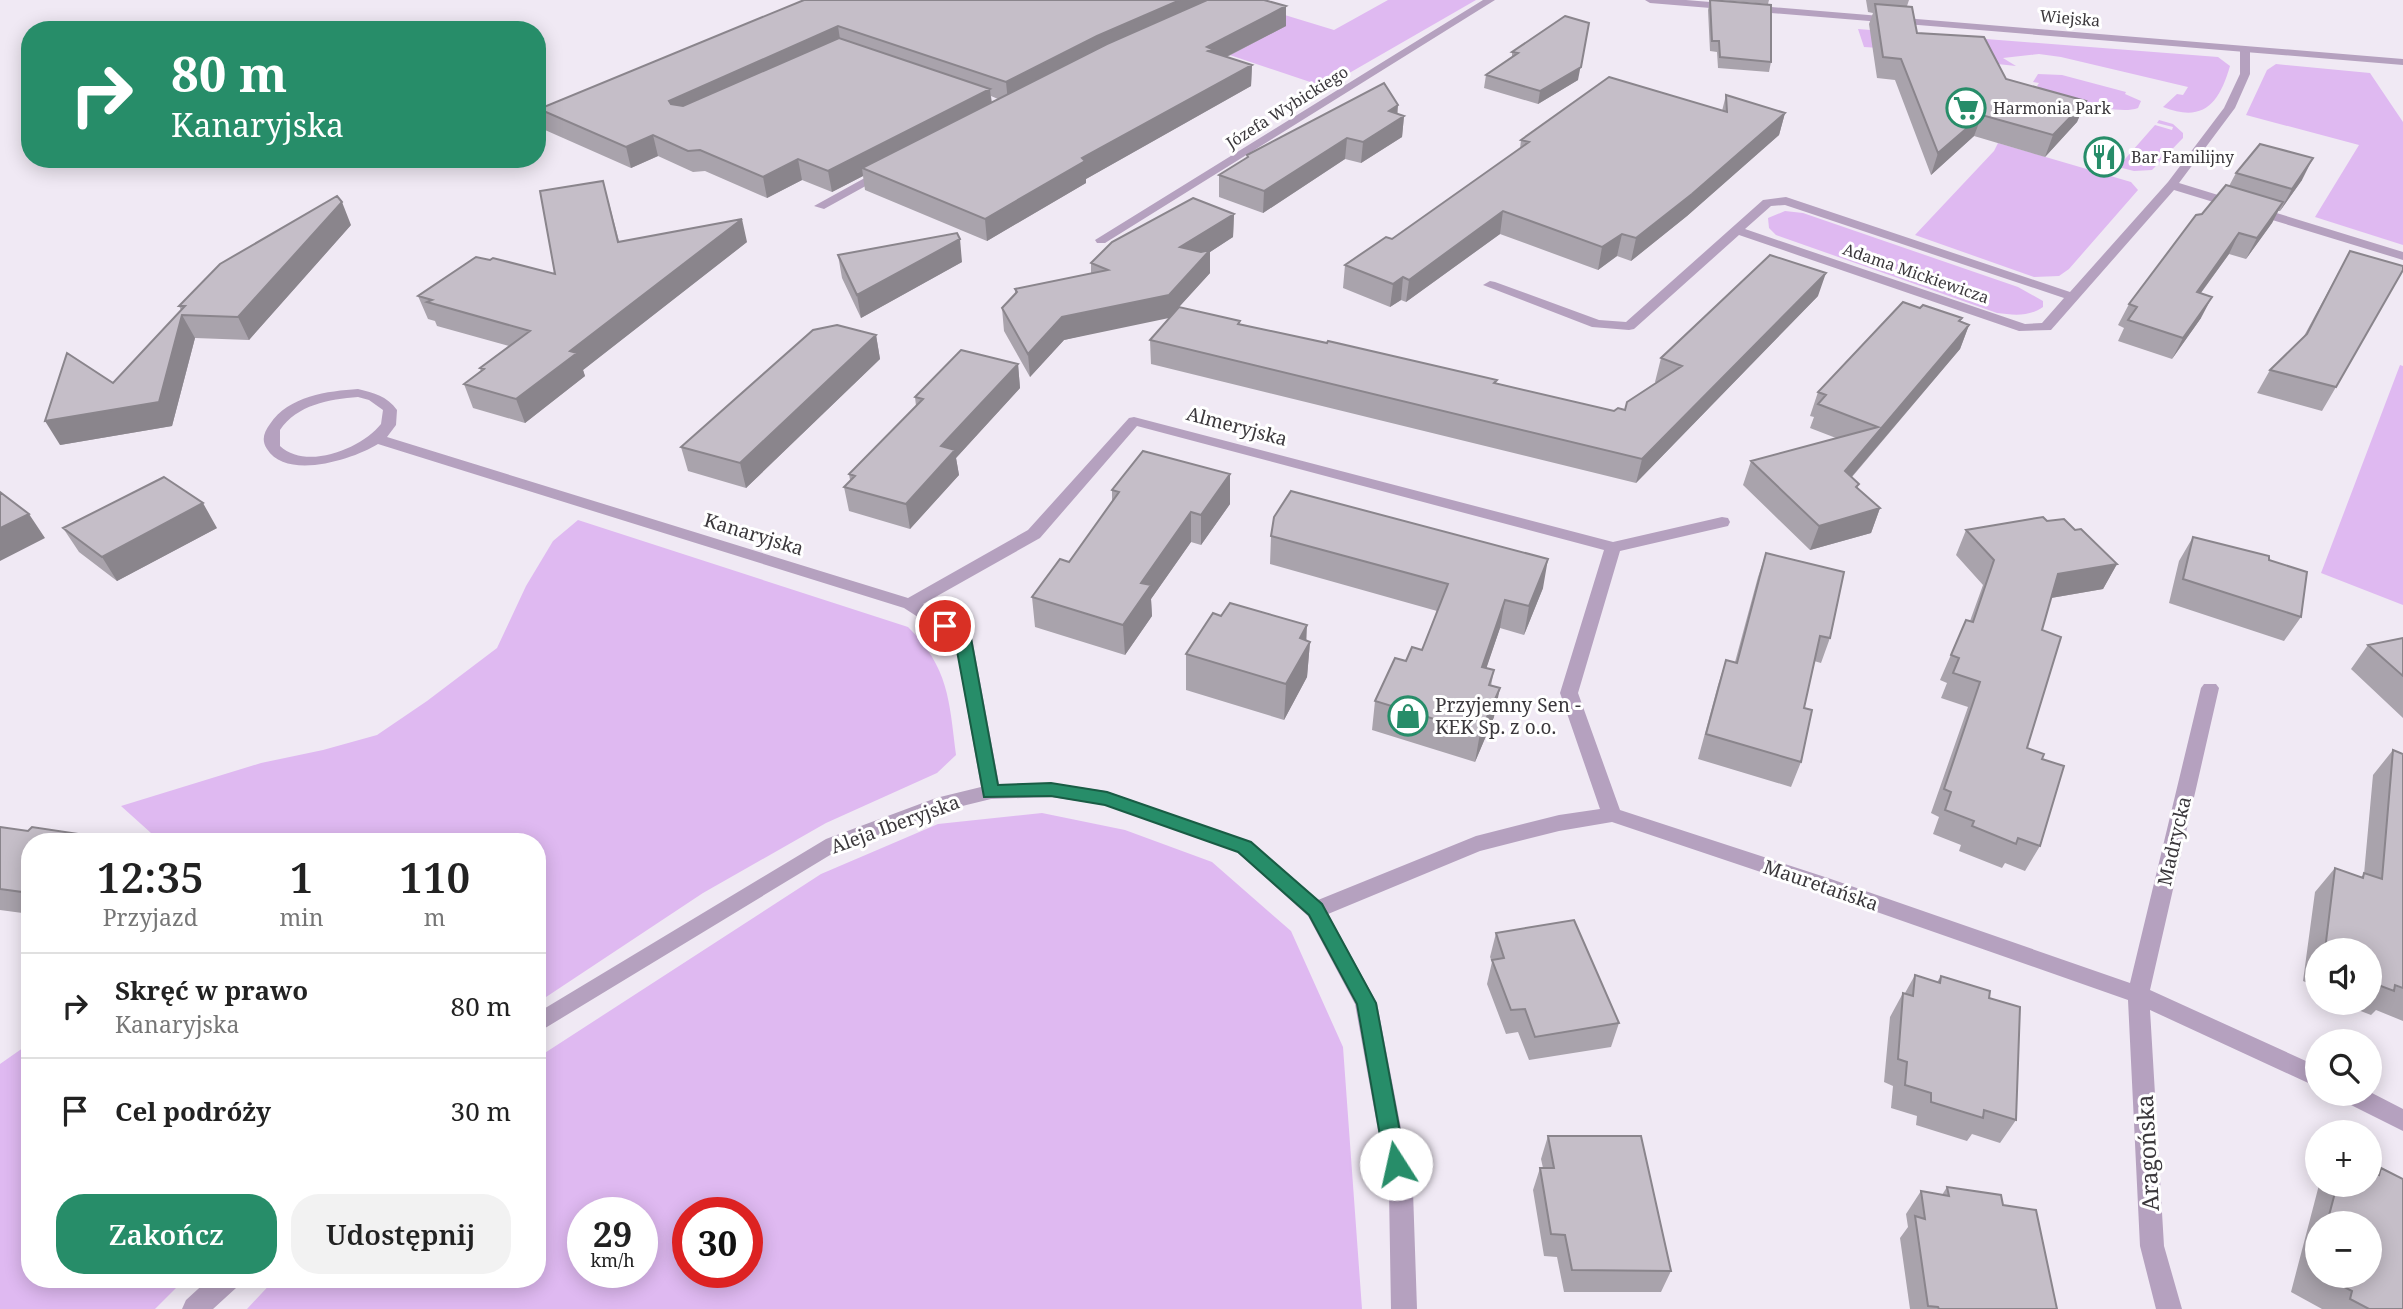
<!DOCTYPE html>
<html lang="pl">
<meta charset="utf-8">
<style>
:root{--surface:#fff;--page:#f2f2f2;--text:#222;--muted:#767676;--line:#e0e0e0;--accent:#278d69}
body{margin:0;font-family:"Noto Serif",serif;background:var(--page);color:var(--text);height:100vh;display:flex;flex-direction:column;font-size:26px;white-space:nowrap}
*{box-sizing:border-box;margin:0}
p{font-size:23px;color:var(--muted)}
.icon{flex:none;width:38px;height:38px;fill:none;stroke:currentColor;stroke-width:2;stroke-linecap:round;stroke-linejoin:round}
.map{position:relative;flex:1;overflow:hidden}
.sheet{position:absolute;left:21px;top:833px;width:525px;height:455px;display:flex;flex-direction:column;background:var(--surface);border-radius:28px;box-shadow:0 4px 18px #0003}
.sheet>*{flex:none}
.banner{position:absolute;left:21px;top:21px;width:525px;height:147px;border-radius:28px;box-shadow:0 4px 18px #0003;background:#278d69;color:#fff;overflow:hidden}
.buttons{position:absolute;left:2305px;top:938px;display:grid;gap:14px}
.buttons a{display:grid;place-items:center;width:77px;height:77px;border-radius:50%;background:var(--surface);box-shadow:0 4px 18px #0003;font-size:35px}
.speed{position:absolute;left:567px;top:1197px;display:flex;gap:14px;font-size:35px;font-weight:700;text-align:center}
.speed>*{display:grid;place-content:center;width:91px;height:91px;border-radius:50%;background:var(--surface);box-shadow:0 4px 18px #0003;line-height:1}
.speed small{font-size:18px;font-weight:400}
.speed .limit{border:10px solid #d22;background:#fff;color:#111}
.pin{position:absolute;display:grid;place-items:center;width:60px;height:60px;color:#fff;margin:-30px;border:4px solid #fff;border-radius:50%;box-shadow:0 2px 7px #0007}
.me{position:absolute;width:77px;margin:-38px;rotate:350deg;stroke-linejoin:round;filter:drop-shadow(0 0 5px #0008)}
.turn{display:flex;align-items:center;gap:24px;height:147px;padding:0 35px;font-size:32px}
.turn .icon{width:91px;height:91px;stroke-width:2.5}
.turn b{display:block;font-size:49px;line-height:60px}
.eta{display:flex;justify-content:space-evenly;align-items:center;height:119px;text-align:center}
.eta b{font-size:42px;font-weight:600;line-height:49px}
.action{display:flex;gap:14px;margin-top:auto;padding:14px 35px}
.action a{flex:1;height:80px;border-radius:28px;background:var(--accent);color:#fff;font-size:28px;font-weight:600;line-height:80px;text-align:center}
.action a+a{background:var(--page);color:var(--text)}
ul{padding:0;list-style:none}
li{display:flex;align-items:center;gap:21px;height:105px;padding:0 35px;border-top:2px solid var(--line)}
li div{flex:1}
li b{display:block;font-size:26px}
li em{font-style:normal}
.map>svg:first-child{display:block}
</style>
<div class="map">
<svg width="2403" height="1309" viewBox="0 0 2403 1309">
<rect width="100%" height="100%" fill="#f0e9f4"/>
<path fill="#dfb9f1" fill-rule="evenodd" d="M1388,0h88l-151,87 -143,-48 73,-33 79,24z
M1858,29l360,28 12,9c-11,38 -27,57 -67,41l14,-13 6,1 5,-8 -127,-30 -22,-3 -36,4 13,8 -28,-3 -13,-9 -111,-7z
M2276,64l94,9 33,49v123l-88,-28 44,-72 -113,-30 21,-45z
M2038,74l24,1 64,17 -1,2 16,7 -3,7c-22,8 -68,-10 -93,-17l-8,-5 2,-3 -6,-1z
M2159,120l14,4 10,9v5l-31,32 -18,1 -16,-4 37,-42 17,5 1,-3 -16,-4z
M1998,143l133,39 7,8 -69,79 -10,7 -25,1 -119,-42 79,-84z
M1785,211l18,2 215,74 25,14v6c-14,10 -30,8 -46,6l-221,-78 -7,-7 -1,-10z
M2400,365l3,1v239l-82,-32z
M578,520l330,107c41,41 41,73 48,128l-19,18 -111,50 -123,70 -166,110v-161h-376l-40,-36 140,-43 62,-13 54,-15 50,-34 70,-53 29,-62 27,-45z
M1042,813l83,17 87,32 79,69 52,116 19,262h-1115l28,-30h262v-221l284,-184 117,-50zM583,1213h59v59h-59zM688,1213h59v59h-59z
M30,1043v236h155l-30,30h-155v-245z"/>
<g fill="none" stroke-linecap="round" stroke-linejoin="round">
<path fill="#b5a1bf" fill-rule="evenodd" d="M1483,0h12l-390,243h-8l-2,-3z
M2245,46l5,3v25l-15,34 -56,75 224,69v8l-229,-70 -123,140 -32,1 -280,-96 -105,94 -5,1 -37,-3 -109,-42 7,-4 5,1 104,38 27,2 137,-122 23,-3 284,95 98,-110 56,-74 16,-34v-25zM1785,205l279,93 -22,25 -17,1 -280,-95 26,-23z
M881,169l10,3 -67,37 -10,-3z
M358,389c16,4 29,7 39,21l-1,15 -9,12 521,161 120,-68 101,-112 5,-1 479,125 109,-25 6,1 2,4 -2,4 -108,25 -42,142 42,117 208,68 302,105 71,-295 3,-4h12l3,4 -69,302 167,76v21l-167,-77 14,236 18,63h-26l-16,-63 -12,-246 -314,-110 -202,-68 -53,9 -79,20 -152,63 49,89 36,188 4,118h-26l-2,-118 -34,-187 -47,-88 -71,-64 -132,-47 -54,-8 -60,2 -45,11 -106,39 -303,184v-20l289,-174 110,-41 45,-11 -26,-146 -51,-33 -526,-164c-24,15 -91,37 -111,5 -6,-9 -3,-17 3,-25 18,-28 58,-33 88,-35zM358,397l11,3 14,10 -2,14c-19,24 -74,47 -101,22v-16c17,-25 49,-31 78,-33zM1137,426l467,124 -44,143 40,116 -41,6 -83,21 -158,64 -67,-58 -145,-51 -55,-8 -52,1 -27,-146 -49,-34 117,-66z
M2370,1092l33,17v22l-60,-30 -3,-7z
M209,1279h30l-3,9 -23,21h-31l4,-9z"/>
<path fill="#b5a1bf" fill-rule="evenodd" d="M1645,0h41l717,59v6l-753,-62z"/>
</g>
<path fill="#a9a3ac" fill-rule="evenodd" d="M804,0l482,26 -59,31 25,8 -1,21 -165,93v4l-99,58 -122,-51 -2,-14 -31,16 -30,-12 -35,18 -62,-27 -12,1 -35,-16 -27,12 -86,-38 -6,-21zM991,96l7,3 -6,3z
M1710,0l61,62 -2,10 -51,-4 -1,-16 -7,-1 -2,-41z
M1718,0h51l-1,4z
M1866,0h43l-2,6 10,27 89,46 80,22 -9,21 -32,35 -71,-21 -43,39 -36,-95 -18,-2 -8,-54 4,-11 -5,-1z
M1565,16l13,64 -40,24 -54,-16 2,-13 26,-18v-5z
M1726,95l59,18 -6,22 -92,81 -56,45 -14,-5 -19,14 -98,-36 -94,68 -5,-2 -11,7 -47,-19 2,-23 47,-26 128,-90 1,-9 201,-29z
M1397,114l7,2 -2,21 -41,26 -16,-4 -82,54 -44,-16v-22l28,-17v-3z
M2236,173l66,7 -22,31h-2l-6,12 -26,36 -17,-5 -28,39v25l-29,41 -54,-18 6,-13 -6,-3 11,-21 73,-90 27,-28z
M609,203l10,38 128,1 -164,128 2,6 -60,47 -52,-15 -9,-24 17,-13 -1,-3 29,-22 -72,-20 -2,-5 -7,-2 -10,-23 137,-22z
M1234,214l-1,23 -23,15v21l-31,34 61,17 374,87 11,-1 32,-27 -2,-1 6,-24 157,-62 -182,187 -485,-119 -1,-24 22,-26 -108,26 -34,37 -26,-46 -2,-23 13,-14v-5l76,-15v-11z
M351,225l-102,115 -54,-2 -23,88 -112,19 53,-62 68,-73 -2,-4z
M2350,251l-14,136 -14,24 -65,-18 13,-23 34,-34z
M838,255l124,7 -101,56 -19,-40z
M1920,308l42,10 -2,4 9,3 -9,24 -108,128 6,11 22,20 -9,25 -61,17 -67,-65 8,-24 85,-23 -26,-10 4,-11 -4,-1 8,-24z
M876,335l4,24 -134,129 -58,-17 -7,-24z
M1018,364l2,24 -64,70 3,17 -49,54 -61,-18 -5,-24 6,-7 -1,-6 67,-68 -1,-9z
M1230,474v30l-29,41 -10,-3 -40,57 1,17 -27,39 -90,-28 -3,-30 37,-35 43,-60v-12z
M2047,521l28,9 42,34 -14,25 -52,9 -9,32 -15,118 15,11 -2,87 -15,25 -20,-8 -3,5 -43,-17 2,-6 -28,-11 6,-17 -8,-4 37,-106 -27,-9 6,-15 -7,-3 26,-60 4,1 13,-36 -27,-30 10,-25z
M63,528h154l-100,53 -38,-29z
M1271,536l272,52 -19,47 -24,-7 -14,40 8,2 -3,16 3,31 -19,45 -103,-32 3,-29 31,-40 16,-11 15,-39 -167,-47z
M2193,537l76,23 32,57 -17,24 -115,-38 10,-42z
M1766,553l64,85 -9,25 -7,-2 -10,47 -3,54 -10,25 -93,-28 20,-74 8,-25 9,2 23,-85z
M2403,638v80l-52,-49 17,-24z
M1306,640l4,2 -3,35 -23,43 -98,-30v-36z
M2393,750l10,4v-2v269l-27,-11 -5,5 -31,-12h30v-53h-53v37l-14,-6 12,-89 20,-24 26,9 3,-3 9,-99z
M0,827l28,4 2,11v72l-30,-4z
M1496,933l123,90 -8,24 -82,13 -11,-28 -12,2 -19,-50 5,-22 -2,-5z
M1915,975l22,7 4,-6 48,22 27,122 -16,23 -28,-9 -5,7 -51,-16 1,-9 -26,-8 2,-22 -9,-4 6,-65 13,-24h2z
M1548,1136l123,135 -10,21h-97l-7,-35 -13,-1 -11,-66 7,-22h3l-2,-9z
M2381,1168l22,141h-81l-31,-17 28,-107h51l5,-12zM2317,1223h53v53h-53z
M1947,1187l56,18 54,104h-147l-10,-71 8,-11 -2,-13 15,-23 21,4z"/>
<path fill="#8a858c" d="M1180,0h32l-204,102 -2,-20 91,-46z
M1286,6v20l-74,38 -5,-17z
M1589,23l-11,57 -40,24 2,-13z
M838,26l3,20 -166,75 -6,-20z
M1252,65l-1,21 -165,93v4l-99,58 -2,-22 97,-61z
M990,89l2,20 -130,59 1,8 -31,16 -4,-21z
M2086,101l-9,21 -32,35 8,-22z
M1398,105l-1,16 7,-5 -2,21 -41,26 2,-21 26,-31z
M1785,113l-6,22 -92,81 -56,45 5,-23z
M1982,115l-8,21 -43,39 7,-22z
M653,135l5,21 -27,12 -5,-21z
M1347,138l-2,21 -82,54 1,-22z
M2313,158l-11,22 -22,31 12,-22z
M798,159l4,21 -35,18 -4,-21z
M342,202l9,23 -102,115 -11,-23z
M2283,202l-11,21 -26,36 11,-21z
M1503,211l-3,23 -94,68 3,-22z
M1234,214l-1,23 -23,15v21l-41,45 -105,22 -34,37 -2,-23 34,-37 118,-70z
M742,219l5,23 -164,128 2,6 -60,47 -9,-24 54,-48z
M2239,233l-10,21 -43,59 11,-21z
M1622,234l-5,22 -19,14 4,-23z
M960,239l2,23 -101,56 -4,-23z
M1826,273l-8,23 -182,187 6,-24z
M1403,277l-2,23 -11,7 3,-23z
M2212,297l-11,21 -29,41 11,-21z
M182,315l13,23 -23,88 -112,19 -15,-24 114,-19z
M1969,325l-9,24 -124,146 9,-24z
M876,335l4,24 -134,129 -6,-25z
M1018,364l2,24 -64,70 3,17 -49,54 -4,-25 35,-58z
M1230,474v30l-29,41v-30z
M203,503l14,25 -100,53 -15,-24z
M1880,508l-9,25 -61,17 9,-24z
M1191,512v30l-40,57 1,17 -27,39 -2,-30 18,-42z
M29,514l16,24 -45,23v-33z
M1548,559l-5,29 -19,47 5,-29z
M2117,564l-14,25 -58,10 13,-25z
M1505,600l-5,28 -23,68 5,-29z
M1307,625l-1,24 4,-7 -3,35 -23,43 2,-36 14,-46z
M1500,688l-6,29 -19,45 5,-29z"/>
<path fill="#c5bec8" stroke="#8a858c" stroke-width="2" d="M804,0h376l-83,36 -91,46 -168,-56 -169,75 2,3 12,2 156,-68 151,51 -162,82 -30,-12 -35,18 -63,-27 -12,1 -35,-16 -27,12 -87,-38z
M1207,0h57l22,6 -79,41 5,2 -4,2 44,14 -170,93 3,3 -100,58 -123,-51 245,-124z
M1710,0l61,5v57l-51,-5 -1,-16h-7z
M1875,4l37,3 5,26 67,4 22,42 80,22 -33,34 -71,-20 -44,38 -37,-94 -18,-2z
M1565,16l24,7 -8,44 -41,24 -54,-16 32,-22 -6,-1z
M1609,77l118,35 -1,-17 59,18 -93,81 -56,44 -14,-4 -20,13 -99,-36 -94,69 -6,-3 -10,7 -48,-19 41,-28 6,2 137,-97 -8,-2z
M1384,83l14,22 -9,6 15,5 -41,26 -16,-4 -83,53 -45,-16 29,-18 -1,-2z
M2260,144l53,14 -21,31 -56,-16z
M603,181l15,61 124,-23 -172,132 7,2 -61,46 -52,-15 20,-15 -4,-1 50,-37 -103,-29 5,-2 -14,-4 58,-39 14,3 3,-2 62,16 -15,-83z
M2226,185l57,17 -26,36 -18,-5 -42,59 15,5 -29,41 -55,-18 9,-13 -8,-3 67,-89 6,-1z
M337,196l5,6 -104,115 -56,-2 -23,87 -114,19 22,-68 46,30 72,-77h-6l41,-42z
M1193,198l41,16 -54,33 21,5 9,-2 -41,45 -107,22 -34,37 -26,-46 15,-16 -2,-3 93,-19 -17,-7 21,-21z
M957,233l3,6 -103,56 -19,-40z
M2350,251l53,15v4l-67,117 -66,-17 37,-36z
M1770,255l56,18 -184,186 -492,-119 29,-33 61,14 -2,3 89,19 1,-2 169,39 -3,3 120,28 4,-3 7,2 2,-8 55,-36 -21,-8z
M1903,302l17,6 3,-3 39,13 -3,3 10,4 -124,146 14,13 -3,3 24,21 -61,18 -68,-65 127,-34 -60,-23 8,-9 -8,-3z
M837,325l39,10 -136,128 -59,-16 132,-117z
M961,350l57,14 -77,82 14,4 -49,54 -62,-17 11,-11 -6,-2 74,-75 -8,-2z
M1143,451l87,23 -29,41 -10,-3 -50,71 10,2 -28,40 -91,-28 28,-38 9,3 50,-70 -7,-2z
M164,477l39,26 -101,54 -39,-29z
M1291,491l257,68 -19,47 -24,-6 -23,67 12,3 -5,15 11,3 -20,45 -105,-32 20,-43 11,3 6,-14 10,3 26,-66 -177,-48 3,-19z
M0,492l29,22 -29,14z
M2043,517l4,4 17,-2 11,11 6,-1 36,35 -59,10 -16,56 19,7 -34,111 17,6 -2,5 22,7 -24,80 -22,-8 -2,6 -44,-18 2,-5 -29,-11 6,-18 -7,-3 36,-107 -27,-9 6,-15 -8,-3 15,-35 7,2 21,-62 -28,-30z
M2193,537l76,19v4l38,12 -6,45 -118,-38z
M1766,553l78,19 -14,66 -10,-2 -16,72 8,2 -11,52 -95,-28 20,-74 11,3z
M1230,603l77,22 -7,13 10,4 -24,42 -100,-30 27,-41 8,3z
M2403,638v38l-35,-31z
M2393,750l10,4v234l-8,-3 -1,6 -24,-9v-32h-45l10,-82 28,10 1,-5 18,6z
M0,827l28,4 4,-4 73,11 -3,4h-72v51l-30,-4z
M1574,920l45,103 -84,14 -10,-28 -14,1 -19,-50 12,-2 -8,-25z
M1915,975l25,8 1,-7 49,15 -1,7 31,9 -4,113 -32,-10 -1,8 -52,-16v-9l-26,-8 2,-23 -9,-3 5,-66 10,3z
M1548,1136h93l30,135 -99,-1 -7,-35 -14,-1 -11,-66h14z
M2381,1168l22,11v130h-34l-19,-10 2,-8 -28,-15h46v-53h-43l10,-38h33v-15l9,5z
M1947,1187l54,8 2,10 33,5 21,99h-118l-1,-2 -10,-1 -13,-90 10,3 -4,-28 28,5z"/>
<path fill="#278d69" stroke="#195c44" stroke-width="2" d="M945,621l26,17 27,147 53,-2 56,9 144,50 71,62 54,99 30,161 -3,7 -7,3 -8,-3 -3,-7 -28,-160 -48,-89 -71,-63 -133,-47 -54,-9 -67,1 -29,-157 -18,-14z"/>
<defs>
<g id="supermarket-ring" transform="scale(2.0125)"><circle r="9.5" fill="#fff" stroke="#278d69" stroke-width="1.5"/><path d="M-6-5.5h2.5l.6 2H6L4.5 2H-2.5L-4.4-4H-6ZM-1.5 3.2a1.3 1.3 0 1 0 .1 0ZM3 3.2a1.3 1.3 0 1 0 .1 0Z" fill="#278d69"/></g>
<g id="restaurant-ring" transform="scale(2.0125)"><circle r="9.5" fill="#fff" stroke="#278d69" stroke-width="1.5"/><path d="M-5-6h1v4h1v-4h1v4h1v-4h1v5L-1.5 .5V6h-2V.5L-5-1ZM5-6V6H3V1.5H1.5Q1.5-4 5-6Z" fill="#278d69"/></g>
<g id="shop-ring" transform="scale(2.0125)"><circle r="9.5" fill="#fff" stroke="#278d69" stroke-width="1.5"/><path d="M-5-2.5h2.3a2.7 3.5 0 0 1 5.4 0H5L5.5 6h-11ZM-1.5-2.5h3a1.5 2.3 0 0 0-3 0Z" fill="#278d69"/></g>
</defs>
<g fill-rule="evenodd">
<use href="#supermarket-ring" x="1966" y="108"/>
<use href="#restaurant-ring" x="2104" y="157"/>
<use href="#shop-ring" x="1408" y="716"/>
</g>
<g text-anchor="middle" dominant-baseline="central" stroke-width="6" stroke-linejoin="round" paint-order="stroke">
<g font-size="16" fill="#3b383c" stroke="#fff">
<text transform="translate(2070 18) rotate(5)">Wiejska</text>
<text transform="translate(1287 107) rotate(-32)">Józefa Wybickiego</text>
<text transform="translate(1916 273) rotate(19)">Adama Mickiewicza</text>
</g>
<g font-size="16" fill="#3b383c" stroke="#fff" text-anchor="start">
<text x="1993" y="108">Harmonia Park</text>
<text x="2131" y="157">Bar Familijny</text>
</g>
<g font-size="19" fill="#3b383c" stroke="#fff">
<text transform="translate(1237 426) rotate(15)">Almeryjska</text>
<text transform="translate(754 534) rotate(17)">Kanaryjska</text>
<text transform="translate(895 824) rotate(-20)">Aleja Iberyjska</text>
<text transform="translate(2174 841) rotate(-77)">Madrycka</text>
<text transform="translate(1821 885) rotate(19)">Mauretańska</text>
</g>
<g font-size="19" fill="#3b383c" stroke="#fff" text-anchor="start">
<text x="1435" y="705">Przyjemny Sen -<tspan x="1435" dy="22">KEK Sp. z o.o.</tspan></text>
</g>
<g font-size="23" fill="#3b383c" stroke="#fff">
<text transform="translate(2147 1153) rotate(-93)">Aragońska</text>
</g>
</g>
</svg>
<div class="buttons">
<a><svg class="icon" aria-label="sound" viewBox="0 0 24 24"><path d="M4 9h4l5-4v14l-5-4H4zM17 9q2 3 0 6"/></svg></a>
<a><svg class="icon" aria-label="search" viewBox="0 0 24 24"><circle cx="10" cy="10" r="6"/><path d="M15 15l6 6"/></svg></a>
<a>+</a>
<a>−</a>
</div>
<div class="speed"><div>29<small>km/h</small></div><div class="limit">30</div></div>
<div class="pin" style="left:945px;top:626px;background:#d93025"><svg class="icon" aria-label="arrive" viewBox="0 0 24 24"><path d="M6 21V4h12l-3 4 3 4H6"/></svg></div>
<svg class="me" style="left:1396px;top:1164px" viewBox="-20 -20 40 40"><circle r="19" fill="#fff"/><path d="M0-13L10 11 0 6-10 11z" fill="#278d69"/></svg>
<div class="banner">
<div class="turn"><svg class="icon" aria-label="right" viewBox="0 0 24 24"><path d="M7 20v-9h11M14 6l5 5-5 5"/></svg><div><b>80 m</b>Kanaryjska</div></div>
</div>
<section class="sheet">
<div class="eta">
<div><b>12:35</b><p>Przyjazd</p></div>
<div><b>1</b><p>min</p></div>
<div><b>110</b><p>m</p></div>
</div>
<ul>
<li><svg class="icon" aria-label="right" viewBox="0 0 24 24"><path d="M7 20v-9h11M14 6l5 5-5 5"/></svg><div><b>Skręć w prawo</b><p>Kanaryjska</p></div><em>80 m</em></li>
<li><svg class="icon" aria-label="arrive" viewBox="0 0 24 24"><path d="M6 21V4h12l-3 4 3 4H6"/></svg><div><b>Cel podróży</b></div><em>30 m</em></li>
</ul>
<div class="action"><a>Zakończ</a><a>Udostępnij</a></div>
</section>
</div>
